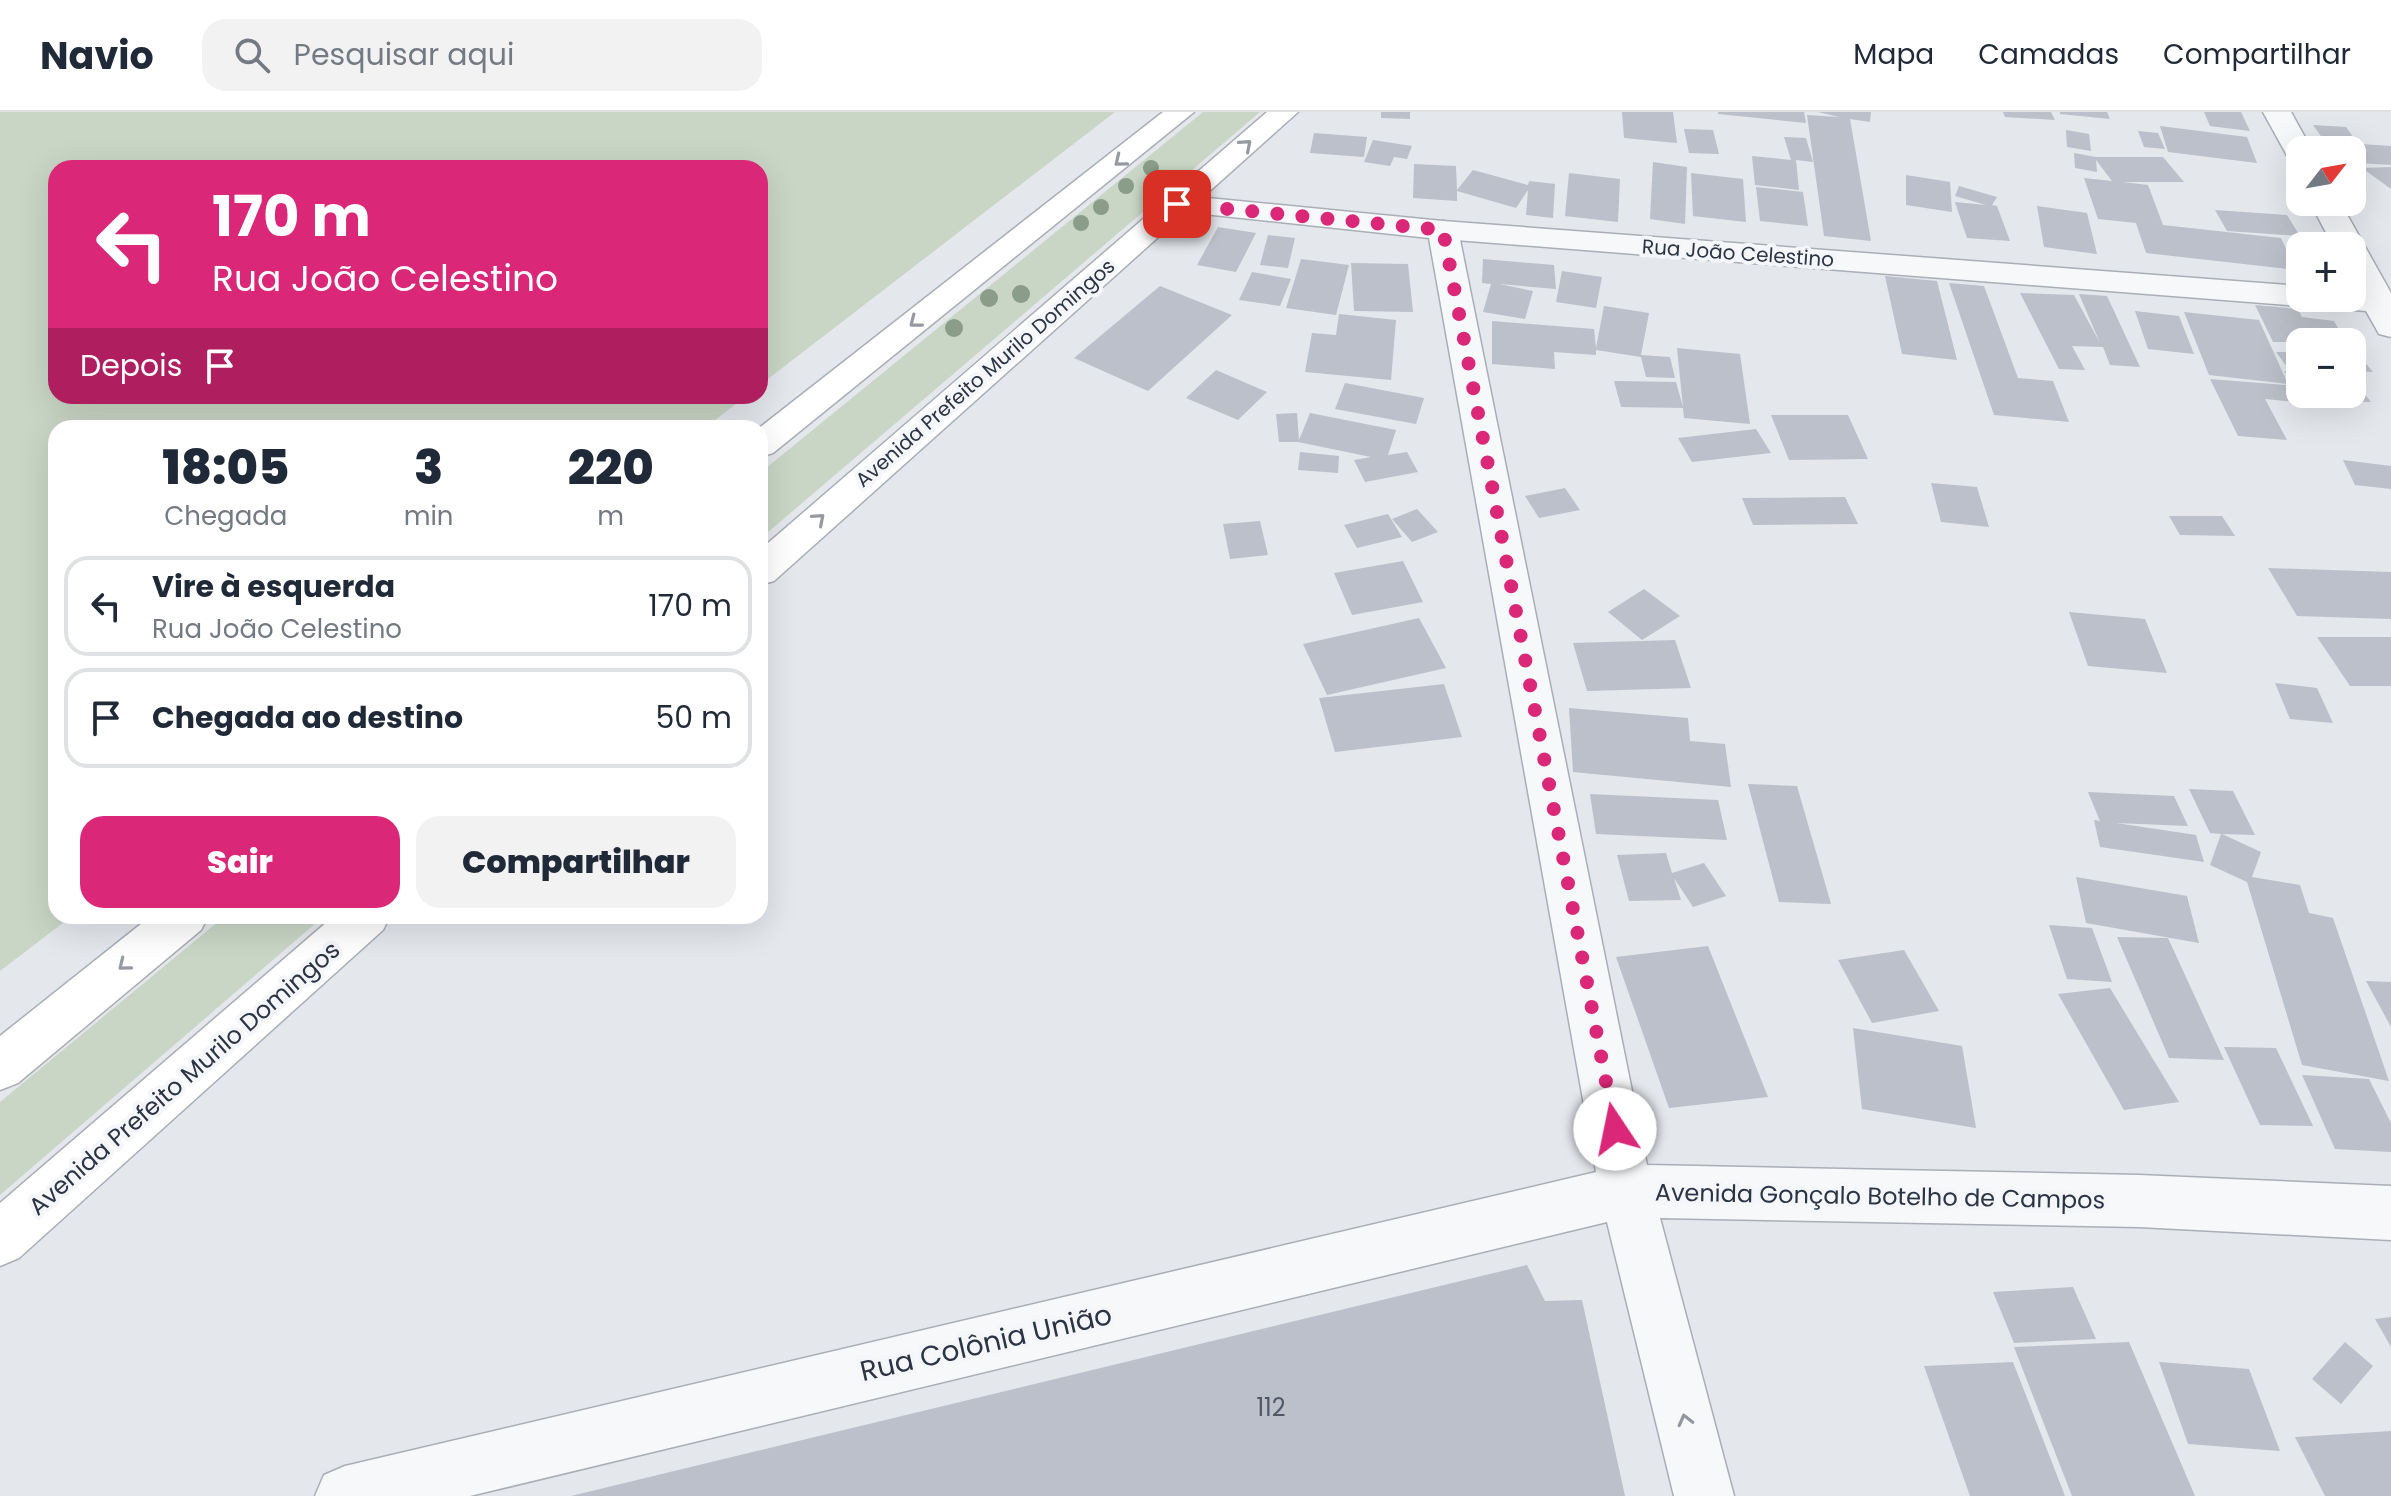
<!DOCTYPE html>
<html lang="pt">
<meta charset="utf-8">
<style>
:root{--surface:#fff;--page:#f2f2f3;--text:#1f2937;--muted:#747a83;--line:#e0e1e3;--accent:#db2777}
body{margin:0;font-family:Poppins,sans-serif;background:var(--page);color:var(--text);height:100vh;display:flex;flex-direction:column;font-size:30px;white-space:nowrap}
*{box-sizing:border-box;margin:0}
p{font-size:26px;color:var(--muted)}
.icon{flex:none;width:44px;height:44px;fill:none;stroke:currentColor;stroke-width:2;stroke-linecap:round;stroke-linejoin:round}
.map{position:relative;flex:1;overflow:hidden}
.drawer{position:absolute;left:48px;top:308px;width:720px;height:504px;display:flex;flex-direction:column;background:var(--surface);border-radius:24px;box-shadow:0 8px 32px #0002}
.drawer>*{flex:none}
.guide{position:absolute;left:48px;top:48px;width:720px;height:244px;border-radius:24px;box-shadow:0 8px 32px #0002;background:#db2777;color:#fff;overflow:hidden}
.needle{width:52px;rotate:59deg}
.buttons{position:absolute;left:2286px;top:24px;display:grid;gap:16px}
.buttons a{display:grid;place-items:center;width:80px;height:80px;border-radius:16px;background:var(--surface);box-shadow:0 8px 32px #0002;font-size:40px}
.pin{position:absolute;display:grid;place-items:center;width:68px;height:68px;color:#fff;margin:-34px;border-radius:16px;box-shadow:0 4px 12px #0006}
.me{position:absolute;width:88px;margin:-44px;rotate:349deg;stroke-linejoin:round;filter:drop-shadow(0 0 6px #0008)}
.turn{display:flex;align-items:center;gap:28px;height:168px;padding:0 32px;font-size:36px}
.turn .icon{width:104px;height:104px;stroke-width:2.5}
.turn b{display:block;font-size:56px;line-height:68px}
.then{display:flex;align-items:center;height:76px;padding:0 32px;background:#0003;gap:16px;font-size:30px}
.eta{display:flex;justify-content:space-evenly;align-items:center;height:136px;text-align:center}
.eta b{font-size:48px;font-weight:800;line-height:56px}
.button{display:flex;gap:16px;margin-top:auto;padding:16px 32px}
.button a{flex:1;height:92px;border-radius:24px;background:var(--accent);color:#fff;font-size:32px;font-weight:800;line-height:92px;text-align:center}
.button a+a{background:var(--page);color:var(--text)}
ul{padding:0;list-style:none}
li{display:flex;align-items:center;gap:24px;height:100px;margin:0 16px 12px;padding:0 16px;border:4px solid var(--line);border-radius:24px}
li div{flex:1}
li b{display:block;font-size:30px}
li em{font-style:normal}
header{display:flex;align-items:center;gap:48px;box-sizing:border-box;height:112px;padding:0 40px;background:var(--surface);border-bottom:2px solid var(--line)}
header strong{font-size:38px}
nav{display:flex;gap:44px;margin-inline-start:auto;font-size:28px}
.search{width:560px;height:72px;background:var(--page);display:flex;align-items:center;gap:20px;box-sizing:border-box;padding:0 28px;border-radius:24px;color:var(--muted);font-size:30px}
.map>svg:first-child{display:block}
</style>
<header>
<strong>Navio</strong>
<div class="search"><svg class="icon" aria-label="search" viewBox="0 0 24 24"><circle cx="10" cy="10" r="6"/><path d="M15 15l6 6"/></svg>Pesquisar aqui</div>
<nav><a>Mapa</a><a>Camadas</a><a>Compartilhar</a></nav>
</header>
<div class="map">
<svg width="2391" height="1384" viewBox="0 0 2391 1384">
<rect width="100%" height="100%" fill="#e4e7ec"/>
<path fill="#c9d6c5" d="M0,0h1115l-355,273v-217h-704v228h690l-41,32h-649v488h16l-72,55z
M1203,0h57l-500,427v-66z
M225,804h99l-324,279v-93z"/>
<path fill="#bbc0ca" d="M1381,0h29v7l-29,-1z
M1622,0h51l4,31 -53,-5z
M1718,0h86l2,11 -88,-9z
M1818,0h53l-1,10 -20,-3 21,122 -47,-5 -17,-121 32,2z
M2003,0h48l4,8 -50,-3z
M2060,0h47l3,7 -50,-5z
M2204,0h37l9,19 -40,-5z
M2313,13l33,2 10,14 -33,-2z
M2160,14l87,11 10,26 -89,-11z
M1684,17l29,1 6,24 -30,-1z
M2066,18l23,4 2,17 -24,-4z
M2138,19l20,2 7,16 -21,-2z
M1314,21l53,4 -3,20 -54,-4z
M1784,25l22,1 7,24 -17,-2 3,30 -44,-5 -3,-29 39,4z
M1373,28l39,6 -5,13 -13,-2 -4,9 -26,-4z
M2345,31l46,3v19l-32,-2z
M2074,41l22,4h67l21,25h-61l25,3 15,40 118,13 15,32 -150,-17 -10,-30 -38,-4 -14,-41 28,3 -16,-21 1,12 -22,-4z
M1653,50l34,5 -2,57 -35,-5z
M1414,52l42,2 1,24 16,-20 55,15 1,-4 26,3 -2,34 -27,-3 2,-25 -12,18 -59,-17v10l-44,-3z
M2391,55v22l-29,-21z
M1569,61l51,6 -2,43 -53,-6z
M1691,61l52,6 3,43 -53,-6z
M1906,63l44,7 2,30 -46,-7z
M1959,74l38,11 -5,8 5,1 13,35 -43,-3 -12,-36 31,3 -31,-9z
M1756,75l47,5 5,34 -48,-5z
M2037,94l50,7 10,41 -53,-7z
M2215,98l72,5 13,21 -73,-5z
M1218,115l38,6 -20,39 -39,-7z
M1268,123l27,3 -7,30 -28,-3z
M1301,147l48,6 -13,50 -50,-7z
M1483,147l71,6 2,24 -57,-5 34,7 -8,28 -42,-7 8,-28 -9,-1z
M1351,151l57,1 5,48 -59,-1z
M1562,159l40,6 -6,31 -40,-6z
M1252,160l39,7 -11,27 -41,-6z
M1885,164l52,5 20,79 -55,-6z
M1949,171l35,3 34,92 35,3 16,41 -75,-7z
M1160,174l72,29 -84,76 -74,-33z
M2020,181l54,2 26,48 -21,-49 28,2 33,71 -30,-2 -7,-18 -31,-1 13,24 -26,-1z
M2255,193l43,4 4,8 32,4 12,21h-73z
M1604,194l45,7 -8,42 29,2 5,21 -29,-1 -5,-20 -45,-7v5l-42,-3 1,17 -63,-5v-43l102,8 2,19z
M2135,199l44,5 15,38 -46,-5z
M2184,200l75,8 29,64 -79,-9z
M1339,202l57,6 -5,60 -86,-8 7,-39 24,2z
M1677,236l63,6 10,70 -66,-6 -1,-10 -62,-1 -7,-26 62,1 7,25z
M2276,240h24v40l-16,-21h6z
M2352,241h5l16,19 -21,-1z
M1216,258l51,22 -29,28 -52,-22z
M2352,266l19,24 -64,-1 -6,-7h51z
M2210,267l76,6 9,17 -30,-3 22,41 -49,-4z
M1345,271l79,15 -8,26 -81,-15z
M1297,301l2,27 11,-27 86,17 -8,25 19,-3 11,20 -53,10 -11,-22 17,-3 -73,-15h-19l-3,-28z
M1771,303h77l20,44 -79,1z
M1756,317l15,24 -79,9 -14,-24z
M1300,340l39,4 -1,17 -40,-3z
M2343,348l48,6v23l-36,-4z
M1931,371l46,4 12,40 -48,-5z
M1565,376l15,22 -41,8 -14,-22z
M1845,385l13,27 -105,1 -11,-27z
M1417,397l21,23 -26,10 -20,-23z
M1388,402l14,23 -45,11 -13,-23z
M2169,404h53l13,20 -55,-1z
M1260,409l8,34 -38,4 -7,-35z
M1403,449l20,41 -71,13 -18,-42z
M2268,456l123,4v47l-94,-3z
M1644,477l36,27 -38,24 -34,-28z
M2069,500l76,7 22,54 -79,-7z
M1419,506l27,50 -119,27 -24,-51z
M2317,525h74v49h-41z
M1675,528l16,48 -104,3 -14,-48z
M2275,571l42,5 16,35 -43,-4z
M1444,572l18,53 -127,15 -16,-54z
M1569,596l119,10 2,23 35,3 6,43 -158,-15z
M1748,672l49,2 34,118 -52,-2z
M2189,677l44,2 22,44 -33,-1 39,18 -9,25 48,8 9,28 24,5 56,163 -87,-16 -55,-183 -37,-17 11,-31 -11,-1z
M2088,680l86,4 14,30 -72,-3 80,12 8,27 -104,-15 -6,-27 6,1z
M1590,682l128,6 9,40 -131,-6z
M1666,741l6,20 32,-10 22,33 -33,11 -19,-29 7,22 -52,1 -12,-46z
M2076,765l111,19 12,47 -113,-20z
M2049,813l43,3 20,54 -45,-3z
M2117,825l51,1 56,122 -55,-2z
M1708,834l60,151 -99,11 -53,-151z
M1904,838l35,61 -67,12 -34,-63z
M2366,869l25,1v45z
M2110,876l69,114 -55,8 -66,-116z
M1853,916l109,18 14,82 -114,-19z
M2224,935l52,1 37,78 -53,-1z
M2302,963l67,4 22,44v29l-56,-3z
M1527,1153l18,36 37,-1 43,196h-1054z
M2073,1175l23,52 -82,4 -21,-51z
M2391,1205v30l-16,-28z
M2129,1230l66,154h-123l-58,-149z
M2345,1230l28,24 -32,38 -29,-25z
M2013,1250l52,134h-95l-46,-130z
M2159,1250l90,7 31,82 -92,-7z
M2391,1319v65h-66l-30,-59z"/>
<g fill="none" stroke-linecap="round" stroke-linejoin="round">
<g stroke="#a9aeb7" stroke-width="3">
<path id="minor" d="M2263,0h28l21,38h-12v14l-10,-3z
M2310,90h30l51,91v44l-12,-3 -13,-23 -38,-3 -15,-8 -13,6 -857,-67 -11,-3 -4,-6 4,-6 11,-3 857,65v12h52v-8l4,1 -4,-8v-37h-19z"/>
</g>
<g stroke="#a9aeb7" stroke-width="3">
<path id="tertiary" d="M1177,83l266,26 11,3 4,6 189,935 492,10 252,11v54l-252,-13 -479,-9 74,278h-60l-67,-274 -1137,274h-155l9,-21 21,-9 1251,-294 -167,-934 -263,-28 -4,-6 4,-6z"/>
</g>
<g stroke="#a9aeb7" stroke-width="3">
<path id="secondary" d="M1163,0h31l-421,341 -13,4 -1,-29z
M1267,0h31l-524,469 -14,4v-35z
M151,804h57l-7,14 -183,153 -18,7v-54z
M334,804h56l-7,14 -364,328 -19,8v-63z"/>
</g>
<use href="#minor" fill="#f7f8fa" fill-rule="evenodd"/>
<use href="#tertiary" fill="#f7f8fa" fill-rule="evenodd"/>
<use href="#secondary" fill="#fff" fill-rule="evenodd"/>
</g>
<g fill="#899d89">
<circle cx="1151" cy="56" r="8"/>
<circle cx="1126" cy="74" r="8"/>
<circle cx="1101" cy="95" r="8"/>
<circle cx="1081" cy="111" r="8"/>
<circle cx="1021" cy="182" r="9"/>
<circle cx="989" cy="186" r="9"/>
<circle cx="954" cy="216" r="9"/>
</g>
<defs><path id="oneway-chevron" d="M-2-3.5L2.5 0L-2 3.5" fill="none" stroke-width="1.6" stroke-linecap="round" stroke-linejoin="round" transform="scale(2)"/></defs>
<g stroke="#959aa2">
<use href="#oneway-chevron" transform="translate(1246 33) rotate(-41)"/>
<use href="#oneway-chevron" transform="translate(1120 49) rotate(141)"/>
<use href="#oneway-chevron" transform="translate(915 210) rotate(142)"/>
<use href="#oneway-chevron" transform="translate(819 407) rotate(-41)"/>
<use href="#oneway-chevron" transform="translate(124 853) rotate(141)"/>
</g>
<use stroke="#9196a0" href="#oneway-chevron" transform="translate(1685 1308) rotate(-104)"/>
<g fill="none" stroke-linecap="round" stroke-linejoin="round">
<path stroke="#db2777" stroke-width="14" stroke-dasharray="0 25.2" d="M1177,92l266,26 172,899"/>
</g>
<g text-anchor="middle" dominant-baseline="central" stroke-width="8" stroke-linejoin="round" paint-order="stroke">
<g font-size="20" fill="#2b3445" stroke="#f4f6f9">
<text transform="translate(1738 141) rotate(4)">Rua João Celestino</text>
<text transform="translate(985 261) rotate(-41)">Avenida Prefeito Murilo Domingos</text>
</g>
<g font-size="24" fill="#2b3445" stroke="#f4f6f9">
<text transform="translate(184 966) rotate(-41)">Avenida Prefeito Murilo Domingos</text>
<text transform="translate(1880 1084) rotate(1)">Avenida Gonçalo Botelho de Campos</text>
</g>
<g font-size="24" fill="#4f5766">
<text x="1271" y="1295">112</text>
</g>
<g font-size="28" fill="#2b3445" stroke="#f4f6f9">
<text transform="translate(986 1231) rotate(-13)">Rua Colônia União</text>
</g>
</g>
</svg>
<div class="buttons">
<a><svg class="needle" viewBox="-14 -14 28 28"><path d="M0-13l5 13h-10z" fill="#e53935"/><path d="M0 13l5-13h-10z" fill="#747a83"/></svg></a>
<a>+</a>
<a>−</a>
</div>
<div class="pin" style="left:1177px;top:92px;background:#d93025"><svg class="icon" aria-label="arrive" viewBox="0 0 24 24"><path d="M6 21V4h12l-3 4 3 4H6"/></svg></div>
<svg class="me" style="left:1615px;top:1017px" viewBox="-20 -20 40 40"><circle r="19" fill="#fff"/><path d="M0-13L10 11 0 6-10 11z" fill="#db2777"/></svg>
<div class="guide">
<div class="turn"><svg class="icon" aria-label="left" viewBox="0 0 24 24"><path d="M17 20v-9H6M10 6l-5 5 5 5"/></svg><div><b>170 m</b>Rua João Celestino</div></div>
<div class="then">Depois<svg class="icon" aria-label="arrive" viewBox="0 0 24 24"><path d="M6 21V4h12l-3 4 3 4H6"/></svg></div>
</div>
<section class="drawer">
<div class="eta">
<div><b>18:05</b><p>Chegada</p></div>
<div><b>3</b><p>min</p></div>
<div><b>220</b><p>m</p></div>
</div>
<ul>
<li><svg class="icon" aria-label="left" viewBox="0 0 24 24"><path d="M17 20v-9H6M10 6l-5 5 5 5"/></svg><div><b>Vire à esquerda</b><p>Rua João Celestino</p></div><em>170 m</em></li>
<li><svg class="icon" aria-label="arrive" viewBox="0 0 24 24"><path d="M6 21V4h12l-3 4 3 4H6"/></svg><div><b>Chegada ao destino</b></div><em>50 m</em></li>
</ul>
<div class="button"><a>Sair</a><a>Compartilhar</a></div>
</section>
</div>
